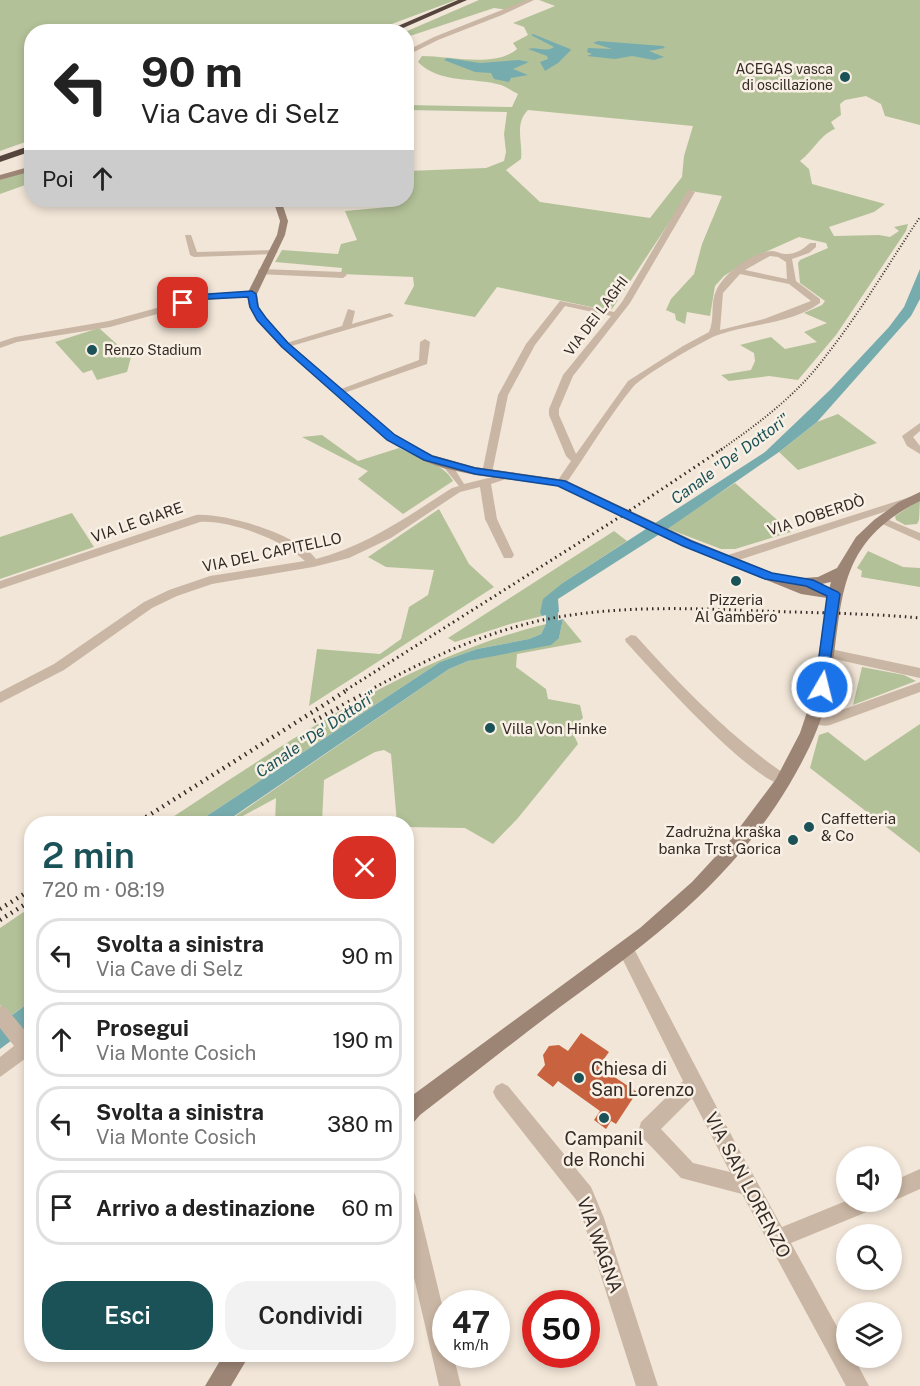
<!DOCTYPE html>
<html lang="it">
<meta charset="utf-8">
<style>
:root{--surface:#fff;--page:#f2f2f2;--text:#222;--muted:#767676;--line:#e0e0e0;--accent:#1b5257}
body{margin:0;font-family:"Public Sans",sans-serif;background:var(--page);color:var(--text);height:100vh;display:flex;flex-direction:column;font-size:22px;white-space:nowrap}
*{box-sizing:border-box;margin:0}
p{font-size:20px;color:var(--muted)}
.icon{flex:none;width:33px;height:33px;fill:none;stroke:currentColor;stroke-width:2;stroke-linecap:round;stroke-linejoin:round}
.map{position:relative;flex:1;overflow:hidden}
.drawer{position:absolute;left:24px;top:816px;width:390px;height:546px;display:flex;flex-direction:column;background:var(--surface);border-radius:24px;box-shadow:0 3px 9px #0003}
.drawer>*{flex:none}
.hud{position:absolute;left:24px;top:24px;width:390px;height:183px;border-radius:24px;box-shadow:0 3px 9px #0003;background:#fff;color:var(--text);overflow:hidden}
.controls{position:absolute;left:836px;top:1146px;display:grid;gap:12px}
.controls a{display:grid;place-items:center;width:66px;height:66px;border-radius:50%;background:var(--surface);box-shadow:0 3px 9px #0003;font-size:30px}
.speed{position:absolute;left:432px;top:1290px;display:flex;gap:12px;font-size:30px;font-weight:700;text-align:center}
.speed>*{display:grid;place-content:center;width:78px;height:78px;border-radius:50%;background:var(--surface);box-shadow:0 3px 9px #0003;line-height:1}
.speed small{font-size:15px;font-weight:400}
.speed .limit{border:9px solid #d22;background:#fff;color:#111}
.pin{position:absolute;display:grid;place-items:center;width:51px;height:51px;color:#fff;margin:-26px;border-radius:12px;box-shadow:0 3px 9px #0006}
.me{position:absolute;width:66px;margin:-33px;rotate:8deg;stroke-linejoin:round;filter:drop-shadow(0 0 4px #0008)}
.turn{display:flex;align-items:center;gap:21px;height:126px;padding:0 18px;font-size:27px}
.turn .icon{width:78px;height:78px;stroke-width:2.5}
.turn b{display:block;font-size:42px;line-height:51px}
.then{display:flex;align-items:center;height:57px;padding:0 18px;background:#0003;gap:12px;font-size:22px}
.round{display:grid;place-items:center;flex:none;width:63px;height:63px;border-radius:24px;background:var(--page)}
.overview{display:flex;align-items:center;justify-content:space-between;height:102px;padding:0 18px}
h1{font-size:36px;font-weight:600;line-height:45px;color:var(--accent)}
.cta{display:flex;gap:12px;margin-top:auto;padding:12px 18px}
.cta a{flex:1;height:69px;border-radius:24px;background:var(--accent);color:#fff;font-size:24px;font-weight:600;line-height:69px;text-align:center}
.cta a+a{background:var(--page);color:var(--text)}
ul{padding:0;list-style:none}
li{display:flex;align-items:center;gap:18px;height:75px;margin:0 12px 9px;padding:0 6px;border:3px solid var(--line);border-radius:24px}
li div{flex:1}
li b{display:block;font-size:22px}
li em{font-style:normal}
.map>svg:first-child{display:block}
</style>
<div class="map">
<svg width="920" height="1386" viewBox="0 0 920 1386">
<rect width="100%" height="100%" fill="#f2e6d8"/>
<path fill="#b3c198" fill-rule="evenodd" d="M0,0h456l-83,31 -341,1 -1,108 -31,11z
M479,0h49l-20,10 -14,-2 -87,29 -2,-5z
M539,0h381v125l-35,-9 -4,-12 -15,-8 -21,4 -5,4 1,11 -10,7 4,7c-14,5 -22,22 -35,32l9,8 3,15 73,20 -11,8 -45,15 5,9 45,-1 11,2 9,-6 -5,-4 14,-3 -2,7 -70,104 -38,45 -29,-4 -40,5 -8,-6 30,-5 4,-9 -1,-8 -14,-8 31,-8 14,12 32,-7 -13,-10 23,-9 -23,-10 18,-8 3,-4 -25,-18 -2,-20 2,-3 28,-12 -2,-5 -27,-6 -47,21 -28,18 -9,10 -5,30 -23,-4 -2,12 -9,-4 -1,-6 -9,-4 5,-11 23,-25 8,-30 20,-48 -32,-5 -78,118 -7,1 -108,-23 -22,30 -71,-13 10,-18 -1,-9 -72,-3 1,-6 -67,-6 7,-12 56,4 3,-10 16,-4 -12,-29 44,-4 -3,-7h20l1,-29 79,-3 18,-7 2,-9 -2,-18 3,-22 -100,-2v-5l105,2 6,-13c-6,-3 -11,-7 -17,-9 -27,-8 -62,-1 -83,-23l4,-6c28,0 73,12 95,-7l-4,-6 15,-8 -4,-8 -11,-4 42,-17zM528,110l165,16 -9,30 -2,21 -32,41 -110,-16 -34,-32 15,-11c2,-17 -7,-35 7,-49z
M31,170v13l-31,11v-14z
M99,328l32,29 -4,15 -30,8 -5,-10 -9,3 -28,-31z
M838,414l39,29 -79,27 -19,-18 38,-30z
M322,435l36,26 41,-13c18,10 45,15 54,33l-50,33 -45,-35 10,-8 -66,-34z
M735,483l56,49 -56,17h-14l-55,-21z
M920,500l-1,20 -2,4 -12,1 -9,-5 -1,-4z
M439,509l30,55 25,23 -185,119 8,-57 63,5 21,-15 8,-32 19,-12 6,-25 -48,-3 -18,-10z
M72,513l22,34 -94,32v-42z
M614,531l13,10 -63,41 -24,31 2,3 -32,8 -55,18 -7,-4z
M868,551l35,16 17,1v19l-59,-10 1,-6 -5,-3z
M563,619l19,23 -65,12 -1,13 30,22 2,10 32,6 3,13 -12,11 7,15 -60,74 -25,26 -28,-16 -58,-1 -1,-3 -9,-1 -6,-69 -7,-4 -9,2 -51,28 -2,43h-47l1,-25 -46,25 -6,1 225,-155 19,-8 91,-23z
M546,624l-5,10 -12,5 -52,10 -37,13 -244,161 -34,1c121,-79 242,-165 384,-200z
M862,667l42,8 12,6 -63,24z
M920,724v129l-110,-85 9,-33 9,-3 37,29z
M31,907v94l-22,16 -9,-12v-77z"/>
<path fill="#77acaf" d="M533,34l37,15 1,1 -13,13 -13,8 -5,-9 8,-3 -1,-3 -19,-7c10,-3 17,4 26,-2l-23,-12z
M598,41l65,5 2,2 -16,3 15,6 -10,3 -22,-4 -17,3 -28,-3 5,-2 -5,-2 1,-4 24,1 -19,-6z
M447,58l33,5 39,-3 10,2 -16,7 15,6 -17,3 -2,4 -15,-3 -3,-6 -16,-1 -31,-12z
M920,269v30l-9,17 -94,106 -38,30 -116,80 -105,67 1,13 -17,4 -2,-3 3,-14 21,-17 201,-130 66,-63 58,-62 15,-20z
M563,619l-4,19 -8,7 -83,16 -19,8 -225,154h-28l244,-161 37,-13 52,-10 12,-5 5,-10z
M31,1001v25l-31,23v-25z"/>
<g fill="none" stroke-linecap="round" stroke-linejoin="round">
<path fill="#77acaf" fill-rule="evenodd" d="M552,593l6,4v27l-4,15 -6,4 -6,-4 4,-15v-27z"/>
</g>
<path fill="#c9633f" d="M581,1033l28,19 -8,11 9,6 -3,3 30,20 -21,32 -5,-3 -5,8 -12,-9 6,-9 -42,-30 -5,6 -16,-12 8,-10 -2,-10 6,-9 10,-1 9,6z"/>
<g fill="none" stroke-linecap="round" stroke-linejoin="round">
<path fill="#cab6a4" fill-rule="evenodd" d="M527,0h7l-32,15 -64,25 -32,16v-5l28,-14z
M688,190l7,2 -65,111 -57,73 -14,33v6l17,39 52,-73 55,-35 26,-14c6,-13 1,-28 7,-41 7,-17 36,-39 56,-40 5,0 8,3 13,3 9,1 19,-5 25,-11h6v4l-7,6 -17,6 4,22 24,18v4c-30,22 -71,20 -105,33 -15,7 -72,39 -82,51 -24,29 -46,67 -68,98l-4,1 -5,-3 15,-22 -5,-5 -17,-41v-6l14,-34 48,-59 -46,-10 -30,39 -27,50 -16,78 -5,3 -4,-1 -1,-2 16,-78 28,-51 34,-43 54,11 8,-10zM770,256l8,1 8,5 1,17 -42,-9zM740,274l49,10 22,17 -47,18 -44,11 3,-37z
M185,235h6l6,17 77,-2 4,2 -4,2 -80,3 -4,-2z
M261,269l82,3 4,3 -4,3 -85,-4v-4z
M252,291l3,1v4l-47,4 -98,27 -93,15 -17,6v-6l15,-5 94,-16 99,-27z
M348,309l7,2 -3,13 38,-11 4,3 -106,31 -8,-2 62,-19z
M425,339l5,3 -3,22 -86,30 -8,-2 86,-32 1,-18z
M920,423v8l-7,6 7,9v8l-13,-8 -5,-10z
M447,462l4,1 13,21 49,-12 5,3 -27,9 6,35 17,36 -2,3h-8l-19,-39 -5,-32 -20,5 -69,46 -42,20 -36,9 -101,17 -35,12 -25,12 -88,62 -64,33v-11l54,-28 90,-62 25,-12 41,-14 95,-15c-22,-21 -75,-41 -105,-39l-200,67v-8l196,-66c29,-2 102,19 120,44 51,-13 92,-43 136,-71l7,-2 -17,-21z
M910,497l6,3 -2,2 -181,60 -4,1 -6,-4 2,-3z
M882,517l38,16v8l-42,-19 -2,-2z
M631,635l5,1c47,52 95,102 153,141l2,4 -2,4c-27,9 -141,-119 -163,-143l-1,-3z
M826,648l94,20v10l-99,-22 -2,-3 2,-3z
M920,682v10l-90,33c-7,2 -15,-1 -22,-3l-2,-4 2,-4 5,-1 12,3z
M626,943l6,2 104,199 46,83 64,-26 31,1 -3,7 -83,34 55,100v15h8l15,28h-23l-104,-192 -61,-16 -40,-42 -2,-7 2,-7 42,-41 -65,-131 2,-5zM692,1098l38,74 -37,-9 -32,-34z
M0,1006l6,2 26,31v17h-3l-29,21v-20l14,-11 -14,-18z
M502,1083l6,3 83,101 13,31 54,168h-22l-59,-185 -81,-103 -3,-6 3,-6z
M920,1169v20l-29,13h-1l1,-20z
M406,1187l7,3 3,7 30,124v33h7l8,32h-22l-33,-143z"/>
<path fill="#9d8576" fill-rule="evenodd" d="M32,166v5l-32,9v-5z
M273,200h8l7,21 -3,14 -28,59 2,13 7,11 23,25 106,93 37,19 43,12 90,13 127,60 96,39 30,-2 19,-9 19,-31 18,-17 25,-18 21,-10v9c-91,45 -75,108 -92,192 -7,34 -22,63 -39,92 -57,96 -139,157 -229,222 -47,35 -93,72 -140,108l-7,8 -7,3v-26l234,-172 52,-46 36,-39 48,-64 24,-46 13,-39 14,-96 -26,-4 -119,-48 -124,-60 -83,-11 -32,-7 -19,-7 -37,-21 -106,-93 -23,-25 -9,-15 -2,-13 30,-59 3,-14zM831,582l-2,7 -21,-2z
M224,1354h26l-19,32h-26z"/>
<path fill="#56453d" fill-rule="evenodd" d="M458,0h9l-73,32h-10z
M32,145v6l-32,11v-6z"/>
<path stroke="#352b26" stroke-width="2" stroke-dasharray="1 2" stroke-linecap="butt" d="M719,451c39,-27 78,-56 106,-94 35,-44 64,-94 95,-140"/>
<path stroke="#352b26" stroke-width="3" stroke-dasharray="1.5 4" stroke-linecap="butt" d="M346,690l280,-177 96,-64
M370,690c53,-29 108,-55 168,-69 73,-16 149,-13 223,-10 53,2 106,2 159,7"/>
<path stroke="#352b26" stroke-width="4.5" stroke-dasharray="1.5 5" stroke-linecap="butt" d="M314,721l59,-32
M135,824l214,-135
M0,909l32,-20
M0,920l32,-20"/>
</g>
<path fill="#1a73e8" stroke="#114b97" stroke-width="1.5" d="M252,291l4,3 2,13 8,11 22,25 107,92 37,21 43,12 90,13 126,60 81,32 41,7 25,12 2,2 -14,96h-9l-2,-3 12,-91 -21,-10 -41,-7 -82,-33 -125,-60 -83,-12 -51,-14 -37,-20 -105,-93 -25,-27 -7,-13 -2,-10 -40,2 -25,7 -5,-3 30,-9z"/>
<g fill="#1b5257" stroke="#f9f0e5" stroke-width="2">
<circle cx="845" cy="77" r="6"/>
<circle cx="92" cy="350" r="6"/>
<circle cx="736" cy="581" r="6"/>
<circle cx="490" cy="728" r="6"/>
<circle cx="809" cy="827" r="6"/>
<circle cx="793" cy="840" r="6"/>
<circle cx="579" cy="1078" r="6"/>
<circle cx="604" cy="1118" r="6"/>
</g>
<g text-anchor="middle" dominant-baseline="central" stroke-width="5" stroke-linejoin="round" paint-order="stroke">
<g font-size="14" fill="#352b26" stroke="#f9f0e5" text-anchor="end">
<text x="833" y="69">ACEGAS vasca<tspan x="833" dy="16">di oscillazione</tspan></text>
<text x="104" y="350" text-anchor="start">Renzo Stadium</text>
</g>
<g font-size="14" fill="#352b26" stroke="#f9f0e5">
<text transform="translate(596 316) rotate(-53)">VIA DEI LAGHI</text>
</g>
<g font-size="15" fill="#352b26" stroke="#f9f0e5">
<text transform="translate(816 515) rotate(-18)">VIA DOBERDÒ</text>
<text transform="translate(137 522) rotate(-19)">VIA LE GIARE</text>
<text transform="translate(272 552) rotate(-12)">VIA DEL CAPITELLO</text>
</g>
<g font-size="15" fill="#352b26" stroke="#f9f0e5" text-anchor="start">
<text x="736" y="599" text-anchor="middle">Pizzeria<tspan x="736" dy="17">Al Gambero</tspan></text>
<text x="502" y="728">Villa Von Hinke</text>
<text x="821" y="818">Caffetteria<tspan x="821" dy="17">&amp; Co</tspan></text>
<text x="781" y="831" text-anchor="end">Zadružna kraška<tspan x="781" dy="17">banka Trst Gorica</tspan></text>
</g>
<g font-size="16" font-style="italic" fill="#1b5257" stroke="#f9f0e5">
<text transform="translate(730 459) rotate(-36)">Canale "De' Dottori"</text>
<text transform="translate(316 734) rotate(-34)">Canale "De' Dottori"</text>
</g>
<g font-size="18" fill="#352b26" stroke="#f9f0e5" text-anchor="start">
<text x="591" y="1068">Chiesa di<tspan x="591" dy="21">San Lorenzo</tspan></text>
<text x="604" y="1138" text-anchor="middle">Campanil<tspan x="604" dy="21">de Ronchi</tspan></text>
</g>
<g font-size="18" fill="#352b26" stroke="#f9f0e5">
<text transform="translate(748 1185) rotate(62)">VIA SAN LORENZO</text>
<text transform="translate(600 1245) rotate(70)">VIA WAGNA</text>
</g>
</g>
</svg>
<div class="controls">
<a><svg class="icon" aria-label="sound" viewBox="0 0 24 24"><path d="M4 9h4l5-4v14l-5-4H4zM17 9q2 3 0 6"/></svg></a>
<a><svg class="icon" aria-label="search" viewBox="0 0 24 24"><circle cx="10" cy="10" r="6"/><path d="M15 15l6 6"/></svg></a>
<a><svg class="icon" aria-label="layers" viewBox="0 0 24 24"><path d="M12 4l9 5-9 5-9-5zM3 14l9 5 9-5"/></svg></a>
</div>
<div class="speed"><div>47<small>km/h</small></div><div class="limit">50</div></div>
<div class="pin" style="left:183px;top:303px;background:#d93025"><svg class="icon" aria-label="arrive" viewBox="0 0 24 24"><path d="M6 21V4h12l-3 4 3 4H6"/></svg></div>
<svg class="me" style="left:822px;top:687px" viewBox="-20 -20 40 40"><circle r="17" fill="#1a73e8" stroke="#fff" stroke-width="3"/><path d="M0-11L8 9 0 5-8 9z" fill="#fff"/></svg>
<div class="hud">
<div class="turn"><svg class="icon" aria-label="left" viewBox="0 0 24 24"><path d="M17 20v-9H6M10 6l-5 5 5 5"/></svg><div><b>90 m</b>Via Cave di Selz</div></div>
<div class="then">Poi<svg class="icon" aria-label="ahead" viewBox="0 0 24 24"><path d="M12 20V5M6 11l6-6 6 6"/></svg></div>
</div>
<section class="drawer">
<div class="overview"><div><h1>2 min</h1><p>720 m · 08:19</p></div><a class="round" style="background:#d93025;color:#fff"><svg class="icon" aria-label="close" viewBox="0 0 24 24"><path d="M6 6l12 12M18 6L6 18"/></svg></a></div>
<ul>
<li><svg class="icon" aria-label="left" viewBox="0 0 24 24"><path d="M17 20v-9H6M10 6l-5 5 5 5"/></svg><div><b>Svolta a sinistra</b><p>Via Cave di Selz</p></div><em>90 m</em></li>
<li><svg class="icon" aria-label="ahead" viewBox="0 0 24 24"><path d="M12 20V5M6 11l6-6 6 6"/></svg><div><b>Prosegui</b><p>Via Monte Cosich</p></div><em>190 m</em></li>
<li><svg class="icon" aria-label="left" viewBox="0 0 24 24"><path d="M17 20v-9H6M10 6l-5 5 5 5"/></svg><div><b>Svolta a sinistra</b><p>Via Monte Cosich</p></div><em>380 m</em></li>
<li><svg class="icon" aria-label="arrive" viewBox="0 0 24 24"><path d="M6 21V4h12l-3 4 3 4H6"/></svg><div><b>Arrivo a destinazione</b></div><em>60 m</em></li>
</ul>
<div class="cta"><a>Esci</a><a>Condividi</a></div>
</section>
</div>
